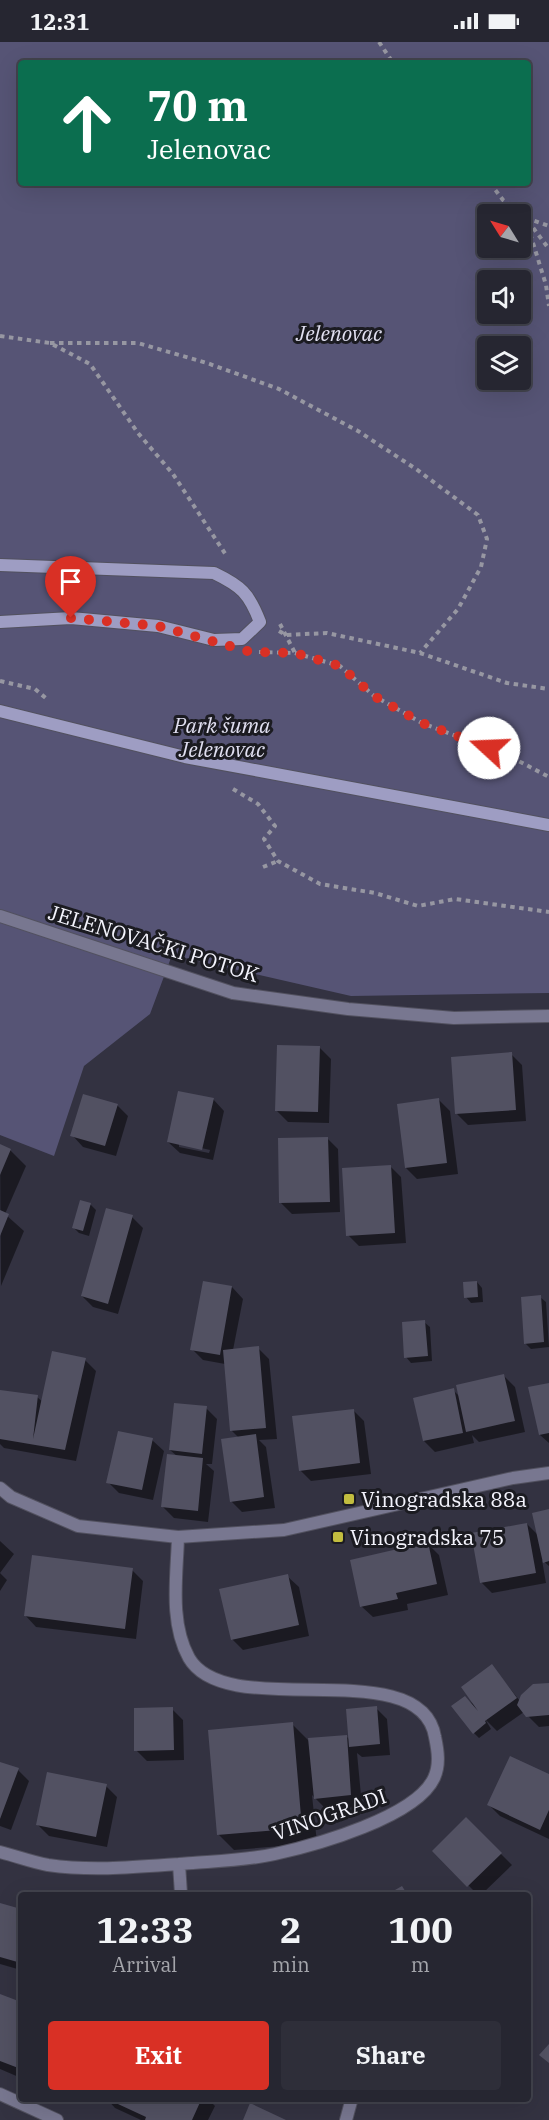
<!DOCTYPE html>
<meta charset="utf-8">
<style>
:root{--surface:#262631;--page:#2e2e39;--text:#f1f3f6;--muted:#a4a5ab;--line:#42434d;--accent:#d93025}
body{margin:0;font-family:"IBM Plex Serif",serif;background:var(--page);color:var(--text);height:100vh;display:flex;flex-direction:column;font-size:22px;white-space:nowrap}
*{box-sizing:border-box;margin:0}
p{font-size:20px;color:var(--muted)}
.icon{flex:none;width:33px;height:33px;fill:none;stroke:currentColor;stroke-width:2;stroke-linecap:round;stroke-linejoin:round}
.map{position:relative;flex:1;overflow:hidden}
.sheet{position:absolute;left:18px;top:1850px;width:513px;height:210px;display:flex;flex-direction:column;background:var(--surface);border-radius:6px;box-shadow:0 6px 24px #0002,0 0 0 2px var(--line)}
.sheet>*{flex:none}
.banner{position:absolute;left:18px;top:18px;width:513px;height:126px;border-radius:6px;box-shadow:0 6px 24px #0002,0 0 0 2px var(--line);background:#0b6e4f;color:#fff;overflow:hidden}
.needle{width:39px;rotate:307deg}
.fabs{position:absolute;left:477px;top:162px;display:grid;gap:12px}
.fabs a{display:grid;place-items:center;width:54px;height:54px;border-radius:6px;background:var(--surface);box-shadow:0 6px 24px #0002,0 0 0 2px var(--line);font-size:30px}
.pin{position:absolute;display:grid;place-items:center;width:51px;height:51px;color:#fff;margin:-62px -26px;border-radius:50% 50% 50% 0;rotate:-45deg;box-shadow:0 0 6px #0007}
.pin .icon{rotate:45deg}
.me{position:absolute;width:66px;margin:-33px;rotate:290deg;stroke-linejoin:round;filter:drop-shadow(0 0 4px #0008)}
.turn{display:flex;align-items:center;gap:21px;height:126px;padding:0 30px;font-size:27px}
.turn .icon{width:78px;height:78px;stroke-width:2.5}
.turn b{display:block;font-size:42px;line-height:51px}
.eta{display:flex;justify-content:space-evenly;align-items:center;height:102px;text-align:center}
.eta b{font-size:36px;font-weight:700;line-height:42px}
.action{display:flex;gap:12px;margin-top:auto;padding:12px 30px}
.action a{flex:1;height:69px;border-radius:6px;background:var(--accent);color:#fff;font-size:24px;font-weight:700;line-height:69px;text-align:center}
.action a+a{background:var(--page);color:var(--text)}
.status{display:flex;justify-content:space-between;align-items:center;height:42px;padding:0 30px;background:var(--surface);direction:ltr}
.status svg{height:16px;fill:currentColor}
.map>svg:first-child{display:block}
</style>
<div class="status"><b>12:31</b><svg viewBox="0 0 49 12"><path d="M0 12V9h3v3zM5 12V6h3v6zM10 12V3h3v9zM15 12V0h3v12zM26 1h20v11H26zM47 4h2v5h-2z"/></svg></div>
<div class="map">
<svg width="549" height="2078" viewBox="0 0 549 2078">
<rect width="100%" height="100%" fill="#333241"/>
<path fill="#565475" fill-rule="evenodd" d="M0,0h549v951l-198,3 -179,-41 -22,59 -66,52 -30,90 -54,-21zM21,21h507v120h-507zM488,172h32v34h-32zM488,238h32v34h-32zM488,304h32v34h-32z"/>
<path fill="#0007" fill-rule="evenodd" d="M319,1005l12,12 -2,64 -41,-1 -11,-11z
M511,1012l11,11 4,56 -58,4 -11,-11z
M213,1057l11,12 -11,49 -33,-7 -12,-11zM179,1101l31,7 -1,3 -30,-6z
M439,1058l11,11 8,63 -41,5 -11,-11z
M117,1063l11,11 -12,40 -33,-9 -11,-12z
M327,1096l11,11 2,63 -48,2 -11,-11z
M0,1104l10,4 16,16 -21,48 19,17 -23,55z
M390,1124l11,11 5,66 -47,3 -11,-11z
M81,1160l10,3 5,5 -7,26 -10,-3 -5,-5z
M132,1175l11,11 -25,86 -25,-7 -11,-11z
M477,1240l5,6 1,14 -12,1 -5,-6z
M232,1245l11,12 -10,51 25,-2 11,11 8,80 -18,1 7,7 9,61 -33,4 -11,-11 8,-63 -8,-8 -6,-66 -22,-4 -11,-11z
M540,1255l6,5 3,45 -18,2 -6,-6z
M424,1280l6,5 2,34 -21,2 -5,-6z
M85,1318l11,11 -20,90 -72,-13 -4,-4v-53l37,6 6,5z
M504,1334l11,11 10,45 -46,10 -7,-7 2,8 -39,9 -11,-11 29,-51 8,8z
M549,1342v59l-9,-8z
M206,1366l11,11 -5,45h-6l8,7 -6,51 -34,-4 -11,-11 15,-50 -8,-7z
M353,1368l11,11 7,53 -60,7 -11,-11z
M152,1398l12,11 -11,49 -34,-7 -11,-11z
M549,1468v56l-7,-6 4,23 -54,10 -11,-11 46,-58 12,12z
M0,1499l14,13 -14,19 7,7 -7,11z
M428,1502l11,11 9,40 -41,9 1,6 -35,7 -12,-11z
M132,1528l11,11 -7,58 -100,-12 -11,-12z
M287,1534l12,11 10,49 -66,14 -11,-11z
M492,1624l28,35 29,-17v42l-10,1 -15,-15 -27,19 -12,-12 6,10 -12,9 -5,-5 -9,-35 11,8z
M376,1666l11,11 3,36 -28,2 -5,-4 5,53 -36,3 -14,-14 5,48 -83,7 -16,-16 74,-110 18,18 36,-6 4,4z
M172,1667l11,11 1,40 -37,1 -11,-11z
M0,1721l18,7 11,11 -18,49 -11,-4z
M549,1734v63l-49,-23 -11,-11z
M106,1744l11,11 -10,50 -58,-11 -12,-12z
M466,1777l46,46 -30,29h-5l-43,-43z
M0,1863l21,6v59l-21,-6z
M0,1954l21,8v74l-21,-9z
M106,2056h101l8,8 -7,14h-67l-26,-12z"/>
<path fill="#525162" d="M277,1003l43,1 -2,66 -43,-1z
M512,1010l4,58 -61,4 -4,-57z
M178,1049l36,7 -12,52 -35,-8z
M83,1052l35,10 -13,42 -35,-10z
M439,1056l8,65 -42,5 -8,-64z
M328,1095l2,65 -51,1 -1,-65z
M0,1102l11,5 -11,26z
M391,1123l4,68 -49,3 -4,-68z
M80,1158l11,3 -8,28 -11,-3z
M106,1166l27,7 -25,89 -27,-8z
M0,1168l9,4 -9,22z
M203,1239l29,5 -12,69 -30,-5z
M477,1239l1,16 -14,1 -1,-16z
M541,1253l3,47 -20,2 -3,-47z
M425,1278l3,36 -24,2 -2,-36z
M259,1304l7,82 -36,3 -7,-81z
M52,1309l34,7 -21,92 -65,-11v-49l38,5 -5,44z
M504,1332l11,47 -49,11 -10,-47z
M549,1341v50l-10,2 -11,-48z
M454,1346l9,45 -40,8 -10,-43z
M174,1361l33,3 -5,48 -33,-4z
M354,1367l6,54 -61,8 -7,-55z
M118,1389l35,7 -11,52 -36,-7z
M256,1392l8,63 -34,5 -9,-63z
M167,1412l36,4 -5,53 -37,-4z
M549,1467v52l-6,2 -11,-50z
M527,1481l9,50 -56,10 -9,-50z
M428,1500l9,42 -41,9 2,6 -38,8 -10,-47z
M32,1513l101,13 -8,61 -101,-13z
M288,1532l11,51 -68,15 -12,-51z
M492,1622l25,34 -32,23 1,2 -13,11 -22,-28 14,-10 13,15 -17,-24z
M549,1641v32l-23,2 -9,-12 4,-10 12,-11z
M377,1664l3,38 -31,3 -3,-38z
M173,1665l1,43 -40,1v-43z
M293,1680l9,106 -85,7 -9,-105z
M347,1693l4,60 -37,4 -6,-61z
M510,1714l39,18v36l-9,20 -53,-25z
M0,1720l19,6 -19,51z
M47,1730l60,12 -11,53 -60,-12z
M466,1775l36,36 -35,34 -35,-36z
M402,1844l5,8h-19z
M0,1861l21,6v54l-21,-6z
M0,1952l21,8v67l-21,-8z
M549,2002v19l-10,-8z
M105,2056h97l-10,22h-47l1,-3z
M250,2061l36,17h-43z"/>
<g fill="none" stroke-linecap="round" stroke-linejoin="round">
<g stroke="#52515f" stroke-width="14">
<path id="street" d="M0,874l233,77 115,16 106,9 95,-2
M0,1446l11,9 67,29 100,11 106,-7 229,-52 36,-5
M0,1810c16,4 32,10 48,13 48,7 98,1 145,-2 27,-2 55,-3 82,-9 41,-9 141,-37 159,-76 6,-13 4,-27 1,-41 -14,-86 -208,-13 -246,-79 -20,-36 -12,-83 -11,-121
M179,1822l2,30
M0,2052l57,26
M346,2078l6,-22"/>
</g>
<g stroke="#52515f" stroke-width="14">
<path id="secondary" d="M0,523l214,8c27,13 35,20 46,49l-18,17 -28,1 -56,-14 -87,-8 -71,4
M0,669l185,46 364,68"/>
</g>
<path stroke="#9797a2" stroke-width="4" stroke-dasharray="4.5 4.5" stroke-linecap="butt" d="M379,0l14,21
M490,141l13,17 22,17 24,32
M525,175l21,68 3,21
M526,176l23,8
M0,294l50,7 40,21 48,69 35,41 53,81
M50,301h88l69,20 72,26 79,42 58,38 62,46 9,24 -6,28 -23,42 -38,44
M280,582l15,29
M279,589l7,4 41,-2 93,20 87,30 42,6
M259,610l36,1 45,13 34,30 48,27 89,34 38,20
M0,639l35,8 13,11
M233,747l25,15 17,22 -11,13 14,22 42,23 55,9 43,13 37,-7 94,13
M263,825l15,-6"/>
<use href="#street" stroke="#787790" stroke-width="12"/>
<use href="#secondary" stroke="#9e9dc3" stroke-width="12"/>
</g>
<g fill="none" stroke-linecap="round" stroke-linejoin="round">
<path stroke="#d93025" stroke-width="10" stroke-dasharray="0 18" d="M71,576l87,8 93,26 44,1 45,13 34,30 48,27 67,25"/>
</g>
<g fill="#c2bd3f" stroke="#1b1b21" stroke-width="2">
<rect x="343" y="1451" width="12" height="12" rx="3"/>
<rect x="332" y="1489" width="12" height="12" rx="3"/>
</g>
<g text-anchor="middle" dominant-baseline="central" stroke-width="6" stroke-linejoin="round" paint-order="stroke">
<g font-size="21" font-style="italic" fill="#e1e0f1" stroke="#1b1b21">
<text x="339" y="291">Jelenovac</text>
<text x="222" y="683">Park šuma<tspan x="222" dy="24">Jelenovac</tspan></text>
</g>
<g font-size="21" fill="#f3f3fc" stroke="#1b1b21">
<text transform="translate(154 901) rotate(17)">JELENOVAČKI POTOK</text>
<text transform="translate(329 1772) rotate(-19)">VINOGRADI</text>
</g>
<g font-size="21" fill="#f3f3fc" stroke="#1b1b21" text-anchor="start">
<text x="361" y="1457">Vinogradska 88a</text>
<text x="350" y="1495">Vinogradska 75</text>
</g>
</g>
</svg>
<div class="fabs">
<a><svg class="needle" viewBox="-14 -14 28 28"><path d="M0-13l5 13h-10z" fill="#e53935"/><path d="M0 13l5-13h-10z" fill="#a4a5ab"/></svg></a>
<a><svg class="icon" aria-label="sound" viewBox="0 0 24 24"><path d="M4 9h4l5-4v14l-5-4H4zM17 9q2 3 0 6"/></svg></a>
<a><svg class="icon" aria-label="layers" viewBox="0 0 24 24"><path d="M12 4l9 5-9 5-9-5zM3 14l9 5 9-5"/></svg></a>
</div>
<div class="pin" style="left:71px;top:576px;background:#d93025"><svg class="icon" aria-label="arrive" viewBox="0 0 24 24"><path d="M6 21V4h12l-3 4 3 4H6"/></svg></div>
<svg class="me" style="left:489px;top:706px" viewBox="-20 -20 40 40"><circle r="19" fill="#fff"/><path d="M0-13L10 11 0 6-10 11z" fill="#d93025"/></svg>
<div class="banner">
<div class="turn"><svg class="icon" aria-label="ahead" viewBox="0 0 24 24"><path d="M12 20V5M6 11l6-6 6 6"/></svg><div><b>70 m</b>Jelenovac</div></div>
</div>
<section class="sheet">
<div class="eta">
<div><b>12:33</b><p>Arrival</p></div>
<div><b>2</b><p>min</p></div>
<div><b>100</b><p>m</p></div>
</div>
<div class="action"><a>Exit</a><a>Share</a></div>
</section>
</div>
